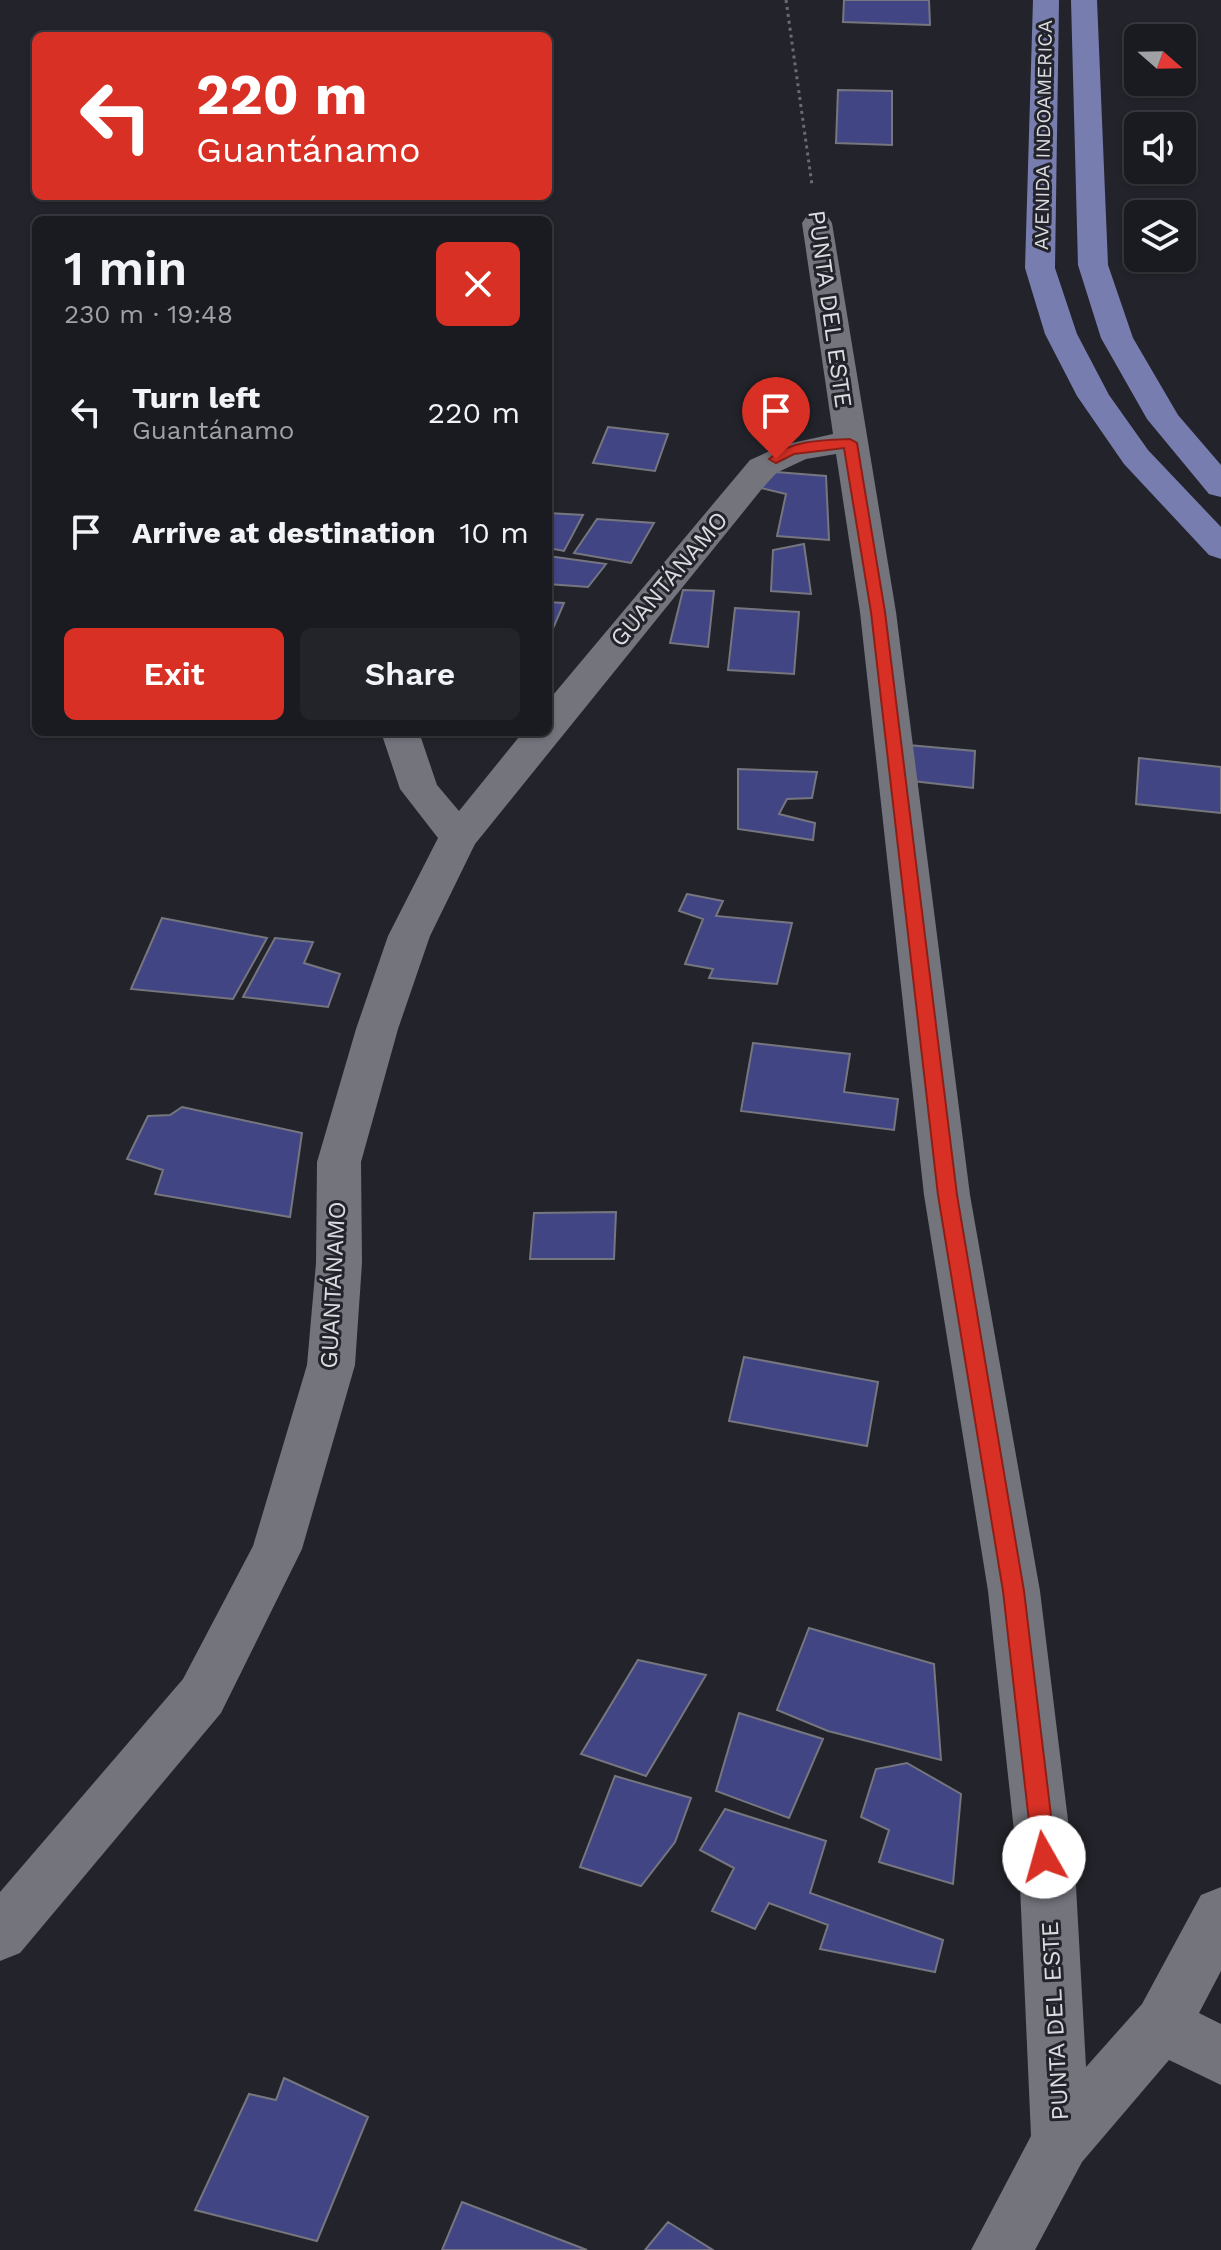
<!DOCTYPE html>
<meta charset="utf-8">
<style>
:root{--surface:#1a1b20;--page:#232429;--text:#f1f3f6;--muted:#9fa1a5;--line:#38393e;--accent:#d93025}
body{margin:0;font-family:"Work Sans",sans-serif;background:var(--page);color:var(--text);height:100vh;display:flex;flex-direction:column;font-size:30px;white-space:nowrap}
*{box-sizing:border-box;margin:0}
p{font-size:26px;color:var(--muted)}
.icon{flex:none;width:44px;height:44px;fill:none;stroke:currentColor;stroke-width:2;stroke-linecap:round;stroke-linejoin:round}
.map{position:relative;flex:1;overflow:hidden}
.drawer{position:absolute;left:32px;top:216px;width:520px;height:520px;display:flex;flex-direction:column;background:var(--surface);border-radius:12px;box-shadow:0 2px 6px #0004,0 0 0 2px var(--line)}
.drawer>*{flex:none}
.hud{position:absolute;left:32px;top:32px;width:520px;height:168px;border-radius:12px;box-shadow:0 2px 6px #0004,0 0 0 2px var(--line);background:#d93025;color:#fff;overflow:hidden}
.needle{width:52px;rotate:110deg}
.controls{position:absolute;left:1124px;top:24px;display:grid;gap:16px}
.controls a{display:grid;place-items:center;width:72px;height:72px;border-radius:12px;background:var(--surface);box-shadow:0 2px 6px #0004,0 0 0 2px var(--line);font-size:40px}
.pin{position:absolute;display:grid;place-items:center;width:68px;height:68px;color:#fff;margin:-82px -34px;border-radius:50% 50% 50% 0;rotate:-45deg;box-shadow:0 0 8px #0007}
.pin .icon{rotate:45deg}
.me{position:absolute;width:88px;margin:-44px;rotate:353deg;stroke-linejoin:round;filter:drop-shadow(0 0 6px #0008)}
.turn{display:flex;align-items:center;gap:28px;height:168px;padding:0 32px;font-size:36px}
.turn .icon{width:104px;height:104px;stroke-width:2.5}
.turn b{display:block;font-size:56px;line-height:68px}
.round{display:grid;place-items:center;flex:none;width:84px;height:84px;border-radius:12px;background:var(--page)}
.overview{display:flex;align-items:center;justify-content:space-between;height:136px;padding:0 32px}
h1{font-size:48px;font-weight:600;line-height:60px}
.action{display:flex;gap:16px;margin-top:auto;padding:16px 32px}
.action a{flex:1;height:92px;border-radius:12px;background:var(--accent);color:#fff;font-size:32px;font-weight:600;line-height:92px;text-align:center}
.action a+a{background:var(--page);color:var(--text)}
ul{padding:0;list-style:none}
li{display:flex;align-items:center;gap:24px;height:120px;padding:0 32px}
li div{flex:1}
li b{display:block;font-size:30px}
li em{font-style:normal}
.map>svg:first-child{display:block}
</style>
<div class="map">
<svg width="1221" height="2250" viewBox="0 0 1221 2250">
<rect width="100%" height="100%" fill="#23242b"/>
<path fill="#424584" stroke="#75767e" stroke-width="2" d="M844,0h85l1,25 -87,-3z
M838,90l54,1v54l-56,-2z
M608,427l60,7 -13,37 -62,-8z
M776,472l50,4 3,64 -52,-4 9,-42 -25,-6z
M548,513l35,2 -19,36 -16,-3z
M597,519l57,4 -23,40 -57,-10z
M804,544l7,50 -40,-3 2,-41z
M548,556l58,8 -18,23 -40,-3z
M683,590l31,1 -6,56 -38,-4z
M548,602l16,1 -16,37z
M735,608l64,4 -5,62 -66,-4z
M908,745l67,6 -2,37 -69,-8z
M1139,758l82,9v46l-85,-9z
M738,769l79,3 -5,26 -25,1 -8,15 36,9 -2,17 -75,-11z
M687,894l36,7 -7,15 76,7 -15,61 -68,-6 4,-9 -28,-5 18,-45 -24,-8z
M162,918l105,20 -34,61 -102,-10z
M275,938l38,4 -9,21 36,11 -12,33 -85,-10z
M753,1043l97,11 -6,38 54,7 -4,31 -153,-19z
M182,1107l120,26 -12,84 -135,-23 8,-24 -36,-11 21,-43 22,-1z
M616,1212l-2,47h-84l4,-46z
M744,1357l134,25 -11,64 -138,-25z
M809,1628l125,36 7,96 -113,-29 -51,-21z
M638,1660l68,15 -60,101 -65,-22z
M739,1713l84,26 -34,79 -73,-27z
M907,1763l54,31 -8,90 -74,-22 10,-32 -28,-13 15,-48z
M615,1776l76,22 -16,44 -34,44 -61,-19z
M725,1809l101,32 -16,52 133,47 -8,32 -115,-23 8,-24 -59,-22 -14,26 -43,-18 22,-43 -34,-18z
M284,2078l84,39 -51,124 -122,-31 54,-116 27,6z
M462,2202l125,48h-145z
M668,2222l45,28h-68z"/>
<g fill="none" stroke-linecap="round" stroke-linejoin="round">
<path stroke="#6a6b71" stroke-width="3" stroke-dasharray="3 4" stroke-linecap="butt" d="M786,0l26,185"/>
<path fill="#73747c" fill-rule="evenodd" d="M817,214l11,3 4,6 64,389 74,583 70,396 36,295 10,181 56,-63 59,-109 20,-8v84l-22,42 22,11v61l-52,-25 -87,102 -47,88h-64l60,-114 -11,-250 -32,-295 -64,-396 -64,-583 -24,-158 -30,5 -32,15 -299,370 -45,92 -32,93 -37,133 1,101 -7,102 -53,184 -81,164 -201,240 -20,8v-69l183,-213 70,-133 54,-181 9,-102 1,-101 39,-133 32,-93 50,-98 -38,-49 -19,-57h38l18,53 22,26 64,-79h25v-31l202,-241 33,-15 50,-11 -31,-211 4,-6z"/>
<path fill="#787daf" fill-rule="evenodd" d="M1033,0h26l-4,268 22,66 32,61 39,55 73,77v32l-12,-4 -85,-91 -47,-68 -32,-62 -20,-66z
M1071,0h26l11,265 25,73 45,77 43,50v32l-12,-3 -62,-75 -46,-81 -23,-73z"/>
</g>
<path fill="#d93025" stroke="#8d1f18" stroke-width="2" d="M850,439l7,4 28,169 72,583 67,396 32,266 -4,8 -8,3 -8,-3 -3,-8 -30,-266 -65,-396 -67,-583 -27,-164 -50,6 -18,9 -7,-4c20,-19 55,-19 81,-20z"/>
<g text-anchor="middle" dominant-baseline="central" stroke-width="6" stroke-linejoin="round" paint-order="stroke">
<g font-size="20" fill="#dbdce0" stroke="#23242b">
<text transform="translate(1043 135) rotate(-89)">AVENIDA INDOAMERICA</text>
</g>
<g font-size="24" fill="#dbdce0" stroke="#23242b">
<text transform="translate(830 309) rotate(82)">PUNTA DEL ESTE</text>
<text transform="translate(669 579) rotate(-50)">GUANTÁNAMO</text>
<text transform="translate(333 1285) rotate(-87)">GUANTÁNAMO</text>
<text transform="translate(1055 2021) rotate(-93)">PUNTA DEL ESTE</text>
</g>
</g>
</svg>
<div class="controls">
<a><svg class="needle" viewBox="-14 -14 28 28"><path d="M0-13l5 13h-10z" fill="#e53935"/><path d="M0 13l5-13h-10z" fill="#9fa1a5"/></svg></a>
<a><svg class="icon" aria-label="sound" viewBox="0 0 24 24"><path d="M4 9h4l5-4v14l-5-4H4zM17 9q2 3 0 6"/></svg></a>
<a><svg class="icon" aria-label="layers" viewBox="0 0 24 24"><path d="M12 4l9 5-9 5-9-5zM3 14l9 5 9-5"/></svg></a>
</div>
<div class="pin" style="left:776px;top:459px;background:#d93025"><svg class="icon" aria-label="arrive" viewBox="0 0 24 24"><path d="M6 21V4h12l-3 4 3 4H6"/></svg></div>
<svg class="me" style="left:1044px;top:1857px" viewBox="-20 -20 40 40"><circle r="19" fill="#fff"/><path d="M0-13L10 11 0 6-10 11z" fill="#d93025"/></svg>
<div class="hud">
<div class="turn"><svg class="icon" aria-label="left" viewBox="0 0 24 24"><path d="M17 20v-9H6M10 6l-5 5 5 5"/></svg><div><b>220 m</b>Guantánamo</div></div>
</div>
<section class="drawer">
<div class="overview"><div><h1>1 min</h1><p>230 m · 19:48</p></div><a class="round" style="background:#d93025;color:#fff"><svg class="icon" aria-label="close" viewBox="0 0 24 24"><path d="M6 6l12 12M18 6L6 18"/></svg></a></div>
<ul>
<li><svg class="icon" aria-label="left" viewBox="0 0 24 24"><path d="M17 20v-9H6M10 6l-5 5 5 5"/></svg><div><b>Turn left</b><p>Guantánamo</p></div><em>220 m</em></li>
<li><svg class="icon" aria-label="arrive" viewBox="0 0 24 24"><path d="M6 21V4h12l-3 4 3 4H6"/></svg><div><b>Arrive at destination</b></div><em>10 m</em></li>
</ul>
<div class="action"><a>Exit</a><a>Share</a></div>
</section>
</div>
